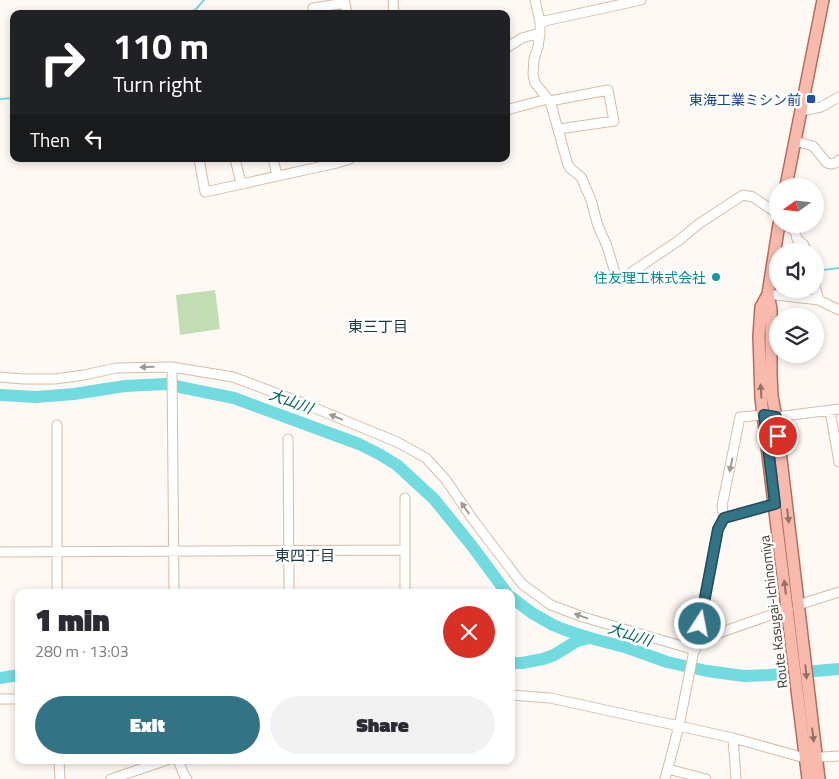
<!DOCTYPE html>
<meta charset="utf-8">
<style>
:root{--surface:#fff;--page:#f2f2f3;--text:#2b2b33;--muted:#7c7c81;--accent:#327386}
body{margin:0;font-family:"Titillium Web","Noto Sans JP",sans-serif;background:var(--page);color:var(--text);height:100vh;display:flex;flex-direction:column;font-size:19px;white-space:nowrap}
*{box-sizing:border-box;margin:0}
p{font-size:16px;color:var(--muted)}
.icon{flex:none;width:28px;height:28px;fill:none;stroke:currentColor;stroke-width:2;stroke-linecap:round;stroke-linejoin:round}
.map{position:relative;flex:1;overflow:hidden}
.sheet{position:absolute;left:15px;top:589px;width:500px;height:175px;display:flex;flex-direction:column;background:var(--surface);border-radius:10px;box-shadow:0 2px 8px #0003}
.sheet>*{flex:none}
.banner{position:absolute;left:10px;top:10px;width:500px;height:152px;border-radius:10px;box-shadow:0 2px 8px #0003;background:#202124;color:#fff;overflow:hidden}
.needle{width:32px;rotate:255deg}
.fabs{position:absolute;left:769px;top:178px;display:grid;gap:10px}
.fabs a{display:grid;place-items:center;width:55px;height:55px;border-radius:50%;background:var(--surface);box-shadow:0 2px 8px #0003;font-size:25px}
.pin{position:absolute;display:grid;place-items:center;width:42px;height:42px;color:#fff;margin:-21px;border:2px solid #fff;border-radius:50%;box-shadow:0 1px 5px #0007}
.me{position:absolute;width:55px;margin:-28px;rotate:11deg;stroke-linejoin:round;filter:drop-shadow(0 0 4px #0008)}
.turn{display:flex;align-items:center;gap:18px;height:105px;padding:0 20px;font-size:22px}
.turn .icon{width:65px;height:65px;stroke-width:2.5}
.turn b{display:block;font-size:35px;line-height:42px}
.then{display:flex;align-items:center;height:48px;padding:0 20px;background:#0003;gap:10px;font-size:19px}
.round{display:grid;place-items:center;flex:none;width:52px;height:52px;border-radius:26px;background:var(--page)}
.overview{display:flex;align-items:center;justify-content:space-between;height:85px;padding:0 20px}
h1{font-size:30px;font-weight:800;line-height:38px}
.primary-button{display:flex;gap:10px;margin-top:auto;padding:10px 20px}
.primary-button a{flex:1;height:58px;border-radius:30px;background:var(--accent);color:#fff;font-size:20px;font-weight:800;line-height:58px;text-align:center}
.primary-button a+a{background:var(--page);color:var(--text)}
.map>svg:first-child{display:block}
</style>
<div class="map">
<svg width="839" height="779" viewBox="0 0 839 779">
<rect width="100%" height="100%" fill="#fff9f5"/>
<path fill="#c2ddb3" d="M215,290l5,39 -40,6 -4,-40z"/>
<g fill="none" stroke-linecap="round" stroke-linejoin="round">
<path stroke="#71dbdf" stroke-width="2" d="M188,14l8,-5 8,-9
M0,99l14,-1
M815,271l24,-3"/>
<path stroke="#71dbdf" stroke-width="12" d="M0,395l36,2 38,-3 51,-8 40,-2 69,14 125,46 20,10 18,11 37,34 38,47 34,46
M511,597l21,16 21,12 15,6 22,7 38,10 39,14 40,9 37,5 25,-1 70,-6
M511,663h11l21,-4 11,-4 23,-14 13,-3
M0,678l19,-3"/>
<g stroke="#d7bca4" stroke-width="11">
<path id="minor" d="M535,0l5,22v11l-2,14 -4,12 -1,15 2,9 13,16
M314,14l-1,-6 32,-5 2,11
M393,14h1l-1,-14
M540,22l101,-22
M506,48l16,-10 18,-5
M550,101l58,-11 6,31 -55,8
M506,110l42,-11 2,2 18,64 2,3 11,9 10,23 7,26 9,20 9,30 7,2 55,-37 22,-18 43,-28 10,2 25,17
M801,111l20,-4 18,-10
M795,141l18,5 14,17 5,1 6,-2 1,-2
M199,159l6,33 132,-29 13,-4
M235,159l6,24
M273,159l4,16
M784,224l11,7 2,8 7,6 1,6
M815,286l4,14
M768,294l51,6 20,10
M172,367l2,225
M0,377l23,2h32l29,-4 32,-7 56,-1 61,10 72,27 92,38 29,16 20,22 28,41 48,63 29,21 32,12 112,33
M830,411l9,51
M57,425v167
M288,439l1,153
M405,498v94
M724,518l-2,-12 18,-89 23,-2 13,2 63,-8
M0,552l405,-2
M798,605l41,-13
M696,641l92,-32
M511,695l39,3 129,28 54,12 72,20 34,-2
M0,699h19
M733,738l3,41
M59,760l1,19
M178,760l6,15 3,4
M668,769l38,10
M111,779l56,-19
M665,779l14,-53 39,-197 6,-11 51,-14"/>
</g>
<g stroke="#b56e5c" stroke-width="14">
<path id="major" d="M786,186l37,-186
M779,224l-11,70 3,15v64l1,23 4,21 43,362
M768,294l-7,13 -2,29 2,62 47,381"/>
</g>
<use href="#minor" stroke="#fff" stroke-width="9"/>
<use href="#major" stroke="#f8baac" stroke-width="11"/>
</g>
<defs><path id="oneway-solid" d="M-6-.8H1V-3.2L6.5 0L1 3.2V.8H-6Z" transform="scale(1.25)"/></defs>
<g fill="#a09a96">
<use href="#oneway-solid" transform="translate(147 367) rotate(179)"/>
<use href="#oneway-solid" transform="translate(336 417) rotate(-158)"/>
<use href="#oneway-solid" transform="translate(731 465) rotate(102)"/>
<use href="#oneway-solid" transform="translate(465 508) rotate(-125)"/>
<use href="#oneway-solid" transform="translate(581 616) rotate(-160)"/>
</g>
<g fill="#937166">
<use href="#oneway-solid" transform="translate(761 391) rotate(-94)"/>
<use href="#oneway-solid" transform="translate(788 516) rotate(83)"/>
<use href="#oneway-solid" transform="translate(785 587) rotate(-97)"/>
<use href="#oneway-solid" transform="translate(806 672) rotate(85)"/>
<use href="#oneway-solid" transform="translate(813 735) rotate(83)"/>
</g>
<g fill="none" stroke-linecap="round" stroke-linejoin="round">
<g stroke="#204b57" stroke-width="12">
<path id="route" d="M700,624l18,-95 6,-11 51,-14 -11,-89 12,2 2,19"/>
</g>
<use href="#route" stroke="#327386" stroke-width="9"/>
</g>
<rect fill="#1a4fb4" stroke="#fff" stroke-width="2" x="806" y="94" width="10" height="10" rx="2.5"/>
<circle fill="#0f9aa8" stroke="#fff" stroke-width="2" cx="716" cy="277" r="5"/>
<g text-anchor="middle" dominant-baseline="central" stroke-width="5" stroke-linejoin="round" paint-order="stroke">
<g font-size="14" fill="#164399" stroke="#fff" text-anchor="end">
<text x="801" y="99">東海工業ミシン前</text>
</g>
<g font-size="14" fill="#0d838f" stroke="#fff" text-anchor="end">
<text x="706" y="277">住友理工株式会社</text>
</g>
<g font-size="14" fill="#41362d" stroke="#fff">
<text transform="translate(773 612) rotate(-97)">Route Kasugai-Ichinomiya</text>
</g>
<g font-size="15" fill="#17363f" stroke="#fff">
<text x="378" y="326">東三丁目</text>
<text x="305" y="555">東四丁目</text>
</g>
<g font-size="15" font-style="italic" fill="#006165" stroke="#fff">
<text transform="translate(291 401) rotate(20)">大山川</text>
<text transform="translate(630 634) rotate(18)">大山川</text>
</g>
</g>
</svg>
<div class="fabs">
<a><svg class="needle" viewBox="-14 -14 28 28"><path d="M0-13l5 13h-10z" fill="#e53935"/><path d="M0 13l5-13h-10z" fill="#7c7c81"/></svg></a>
<a><svg class="icon" aria-label="sound" viewBox="0 0 24 24"><path d="M4 9h4l5-4v14l-5-4H4zM17 9q2 3 0 6"/></svg></a>
<a><svg class="icon" aria-label="layers" viewBox="0 0 24 24"><path d="M12 4l9 5-9 5-9-5zM3 14l9 5 9-5"/></svg></a>
</div>
<div class="pin" style="left:778px;top:436px;background:#d93025"><svg class="icon" aria-label="arrive" viewBox="0 0 24 24"><path d="M6 21V4h12l-3 4 3 4H6"/></svg></div>
<svg class="me" style="left:700px;top:624px" viewBox="-20 -20 40 40"><circle r="17" fill="#327386" stroke="#fff" stroke-width="3"/><path d="M0-11L8 9 0 5-8 9z" fill="#fff"/></svg>
<div class="banner">
<div class="turn"><svg class="icon" aria-label="right" viewBox="0 0 24 24"><path d="M7 20v-9h11M14 6l5 5-5 5"/></svg><div><b>110 m</b>Turn right</div></div>
<div class="then">Then<svg class="icon" aria-label="left" viewBox="0 0 24 24"><path d="M17 20v-9H6M10 6l-5 5 5 5"/></svg></div>
</div>
<section class="sheet">
<div class="overview"><div><h1>1 min</h1><p>280 m · 13:03</p></div><a class="round" style="background:#d93025;color:#fff"><svg class="icon" aria-label="close" viewBox="0 0 24 24"><path d="M6 6l12 12M18 6L6 18"/></svg></a></div>
<div class="primary-button"><a>Exit</a><a>Share</a></div>
</section>
</div>
